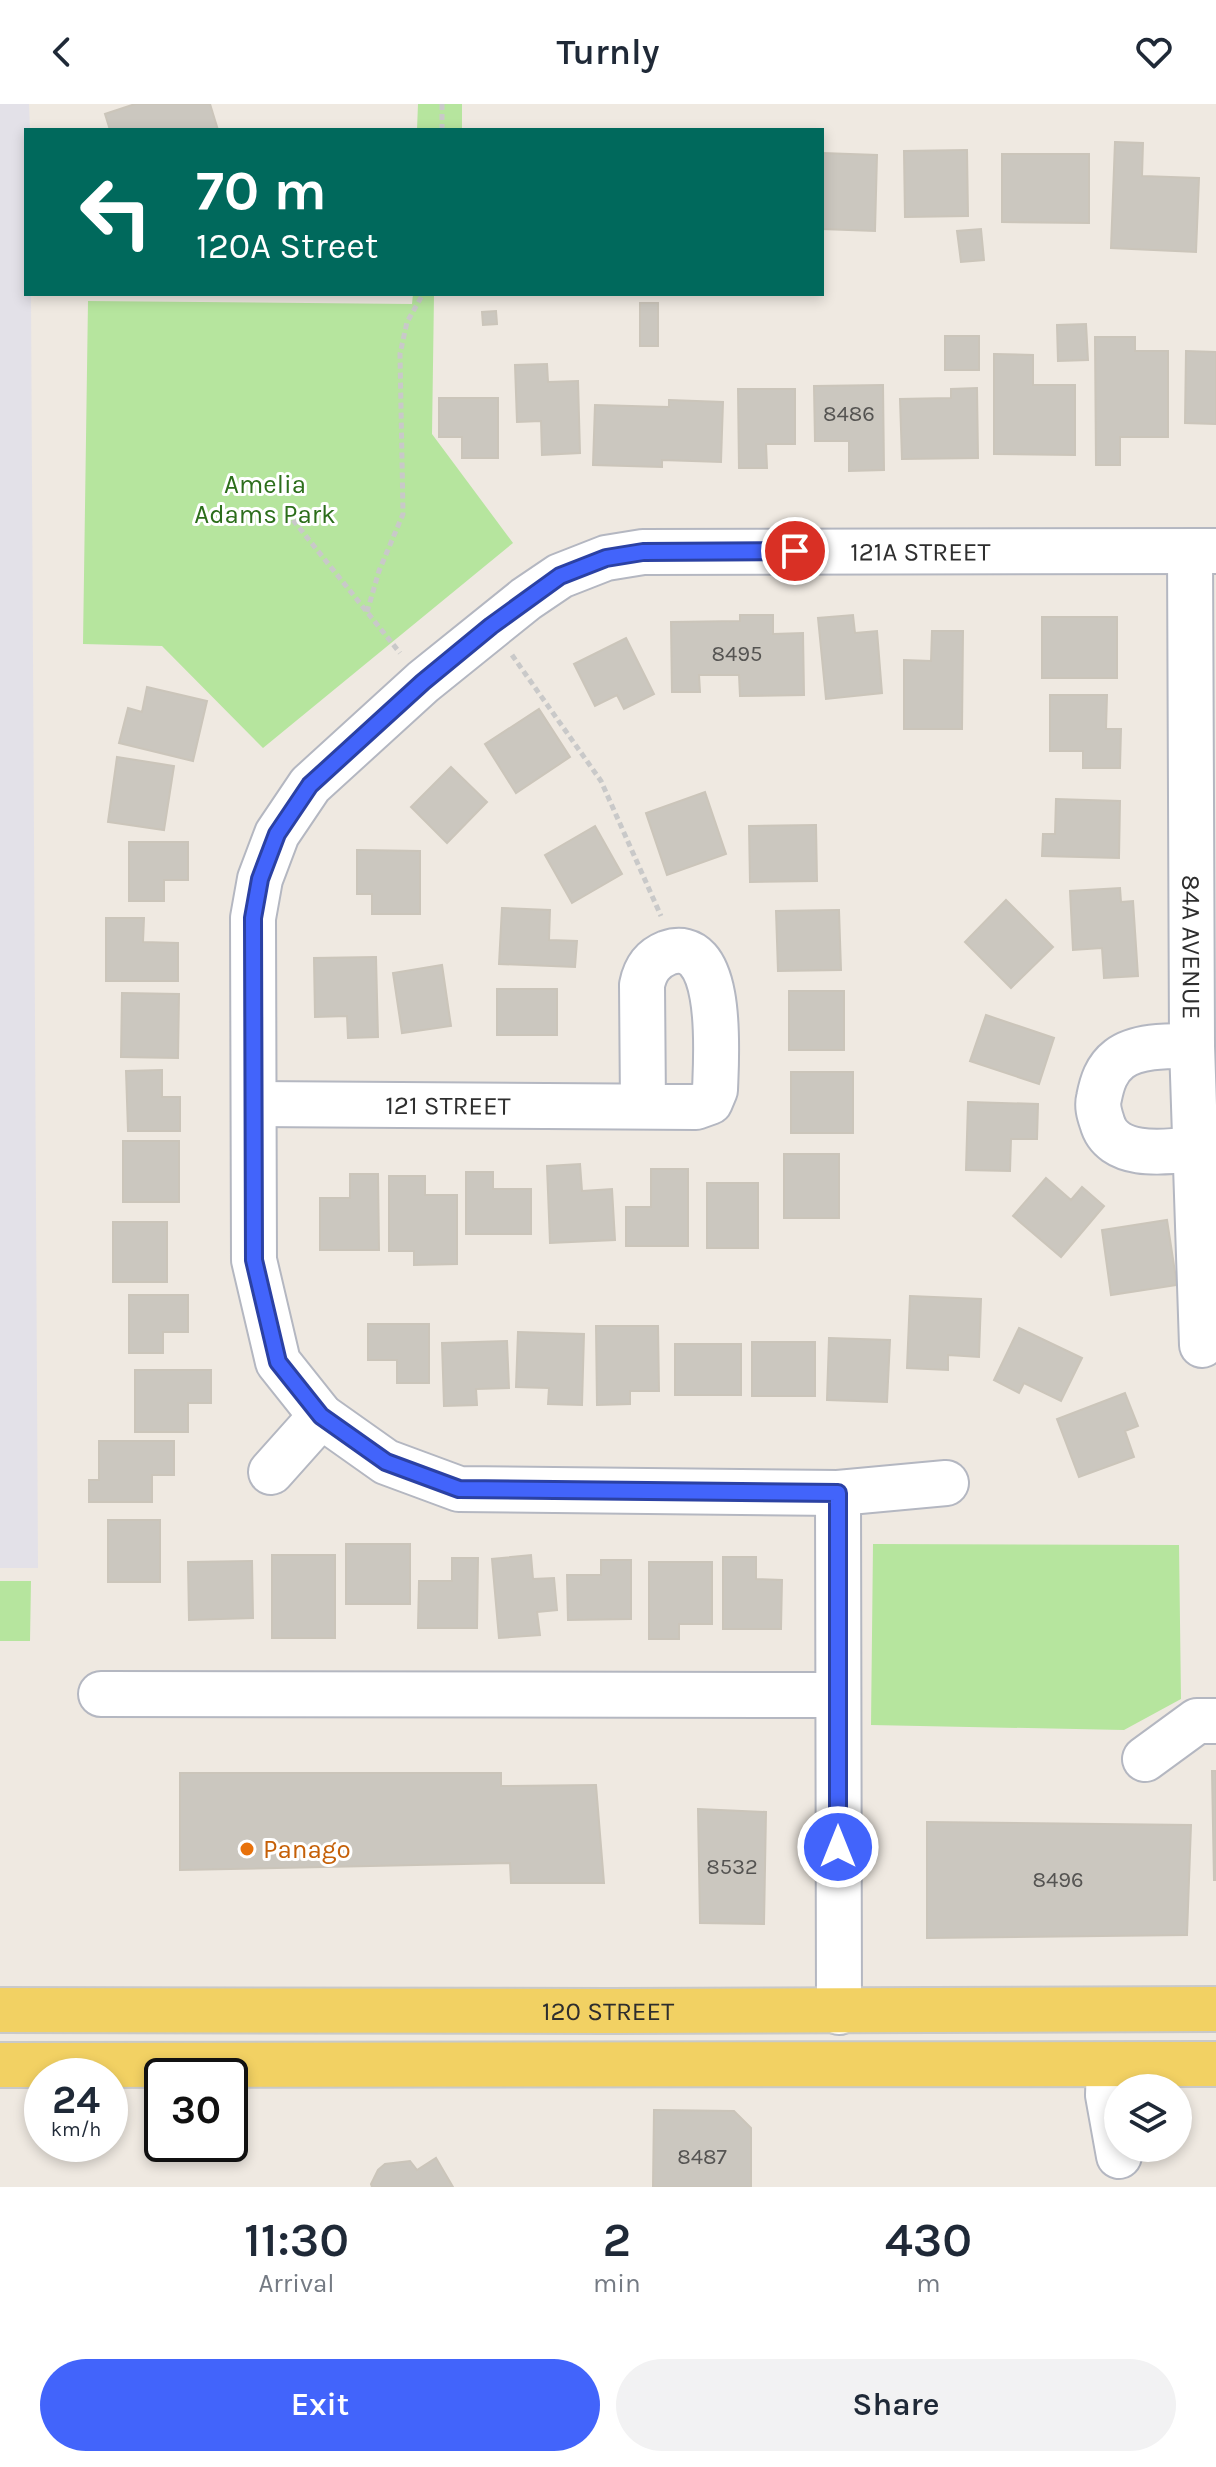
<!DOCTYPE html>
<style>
:root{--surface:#fff;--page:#f2f2f3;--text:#1f2937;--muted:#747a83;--accent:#4264fb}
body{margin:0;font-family:Karla,sans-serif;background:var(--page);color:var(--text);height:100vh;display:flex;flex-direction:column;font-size:30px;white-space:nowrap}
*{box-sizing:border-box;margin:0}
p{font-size:26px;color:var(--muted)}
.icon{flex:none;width:44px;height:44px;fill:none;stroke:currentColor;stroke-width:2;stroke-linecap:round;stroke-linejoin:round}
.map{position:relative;height:2083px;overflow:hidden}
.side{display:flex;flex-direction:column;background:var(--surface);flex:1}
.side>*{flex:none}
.guide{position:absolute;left:24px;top:24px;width:800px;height:168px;border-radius:0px;box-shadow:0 4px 12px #0003;background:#00695c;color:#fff;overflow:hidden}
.tools{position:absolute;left:1104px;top:1970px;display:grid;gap:16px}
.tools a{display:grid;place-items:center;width:88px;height:88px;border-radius:50%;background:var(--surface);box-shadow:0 4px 12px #0003;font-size:40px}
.speed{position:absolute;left:24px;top:1954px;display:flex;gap:16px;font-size:40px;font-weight:700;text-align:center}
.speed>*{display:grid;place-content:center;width:104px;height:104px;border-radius:50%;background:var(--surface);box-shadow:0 4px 12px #0003;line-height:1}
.speed small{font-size:20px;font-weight:400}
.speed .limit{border:4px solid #111;border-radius:12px;background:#fff;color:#111}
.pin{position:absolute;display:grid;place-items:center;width:68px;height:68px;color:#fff;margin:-34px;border:4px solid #fff;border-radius:50%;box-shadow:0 2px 8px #0007}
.me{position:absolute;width:88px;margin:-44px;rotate:0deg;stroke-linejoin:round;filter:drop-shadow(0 0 6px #0008)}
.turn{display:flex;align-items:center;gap:28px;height:168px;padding:0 40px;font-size:36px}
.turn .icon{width:104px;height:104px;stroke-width:2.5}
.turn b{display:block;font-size:56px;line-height:68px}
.eta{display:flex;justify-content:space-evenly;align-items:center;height:136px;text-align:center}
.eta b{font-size:48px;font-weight:600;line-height:56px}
.button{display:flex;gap:16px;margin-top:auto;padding:16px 40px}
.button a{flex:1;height:92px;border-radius:48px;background:var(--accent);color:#fff;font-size:32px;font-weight:600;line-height:92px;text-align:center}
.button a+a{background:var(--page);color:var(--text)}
header{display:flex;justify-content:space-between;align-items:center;height:104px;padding:0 40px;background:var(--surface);font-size:36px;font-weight:600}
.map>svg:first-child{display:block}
</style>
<header><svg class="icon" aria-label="back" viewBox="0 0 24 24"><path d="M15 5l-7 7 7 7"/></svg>Turnly<svg class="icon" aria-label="heart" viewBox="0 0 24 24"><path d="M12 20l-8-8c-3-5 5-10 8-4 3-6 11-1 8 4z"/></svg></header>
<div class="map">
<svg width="1216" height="2083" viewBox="0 0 1216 2083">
<rect width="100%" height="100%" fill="#efe9e1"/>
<path fill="#e3e1e8" d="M0,0h29l1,26h-4v164h5l7,1274h-38z"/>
<path fill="#b6e59e" d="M418,0h44v26h-45z
M413,190h26l-5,1 -2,139 81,109 -250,205 -101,-102 -79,-2 5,-343 324,3z
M873,1440l306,1 2,154 -57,31 -253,-5z
M0,1477h31l-1,60h-30z"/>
<path fill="#cbc7bf" stroke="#cbc5ba" stroke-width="2" d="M135,0h75l8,26h-108l-5,-16z
M1115,38l28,1 -1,33 57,2 -3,74 -85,-4z
M967,46l1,66 -63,1 -1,-66z
M822,49l55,2 -2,76 -53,-2z
M1002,50h87v69l-87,-1z
M981,125l3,31 -23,2 -4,-31z
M640,199h18v43h-18z
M496,207l1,13 -14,1 -1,-13z
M1086,220l2,36 -30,1 -1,-36z
M945,232h34v34h-34z
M1095,233h40v14h33v86h-48v28h-24z
M1186,247l30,1v72l-31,-1z
M994,250l39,1v30h42v70l-81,-1z
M547,260l1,18 30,-1 2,72 -38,2 -1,-34 -24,1 -2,-57z
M883,281l1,85 -35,1v-30h-34l-1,-55z
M977,284l1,70 -76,1 -2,-60 51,-1v-9z
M738,285h57v55h-29l1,24h-28z
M439,294h59v60h-36v-21h-23z
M669,296l54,2 -2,60 -59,-2v7l-69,-2 2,-60 74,2z
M740,511h33v19l30,-1 1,62 -64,1 -1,-21h-40l1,17h-28l-1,-70 69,-1z
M853,511l2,18 22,-2 5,62 -56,6 -8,-81z
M1042,513h75v61h-75z
M932,527h31l-1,98h-58v-69l27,1z
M626,534l28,56 -30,15 -7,-14 -22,11 -21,-42z
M147,583l60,14 -14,60 -74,-18 9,-35 14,4z
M1050,591h57l-1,34h15l-1,39h-37v-17h-33z
M539,605l31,48 -54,36 -31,-49z
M117,653l57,9 -10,64 -56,-8z
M451,663l36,35 -40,41 -36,-36z
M705,688l21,62 -59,21 -21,-62z
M1056,695l64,2 -1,57 -77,-2 1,-22h12z
M816,721l1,56 -67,1 -1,-56z
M595,722l27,48 -50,29 -27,-48z
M129,738h59v38h-24v21h-35z
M357,746l63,1v63h-48v-20h-15z
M1120,784l1,14 12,-1 5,75 -34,2 -2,-30 -29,2 -3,-59z
M1006,796l47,47 -42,41 -46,-46z
M502,804l48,2 -1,30 28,1 -2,26 -76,-3z
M839,806l2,60 -63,1 -2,-60z
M106,814h38l-1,24 35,1v38h-72z
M376,853l2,80 -30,1 -1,-22 -32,1 -1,-59z
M442,861l9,61 -49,7 -9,-60z
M497,885h60v46h-60z
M789,887h55v59h-55z
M122,889l57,1 -1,64 -57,-1z
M986,911l68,23 -15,46 -69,-23z
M162,966v27h18v34h-52l-2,-60z
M791,968h62v61h-62z
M968,998l70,2 -1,35h-26l-1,32 -44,-1z
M123,1037h56v61h-56z
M784,1050h55v64h-55z
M580,1060l2,27 30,-2 3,51 -65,3 -3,-77z
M651,1065h37v77h-62v-39h25z
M466,1068h27v17h38v45h-65z
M350,1070h28l1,76h-59v-52h30z
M389,1072h36v19h32v69l-43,1v-14h-25z
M1046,1074l25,22 11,-13 22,19 -43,51 -48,-41z
M707,1079h51v65h-51z
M1167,1116l10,65 -66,10 -9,-65z
M113,1118h54v60h-54z
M129,1191h59v37h-25v21h-34z
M910,1192l71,3 -2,58 -31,-2v15l-41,-2z
M368,1220h61v59h-32v-23h-29z
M596,1222h62l1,65h-29v13l-33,1z
M1019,1224l63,30 -21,43 -37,-18 -5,10 -25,-13z
M518,1228l66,2 -2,71 -34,-1 1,-16 -33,-1z
M829,1234l61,2 -3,62 -60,-2z
M507,1237l2,47 -33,1 1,16 -33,1 -2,-63z
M752,1238h63v54h-63z
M675,1240h66v51h-66z
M135,1266h76v33h-23v29h-53z
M1125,1289l13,33 -13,5 9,26 -55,20 -22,-58z
M99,1337h75v34h-22v27h-63v-22h10z
M108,1416h52v62h-52z
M346,1440h64v60h-64z
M272,1451h63v83h-63z
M531,1451l2,24 21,-1 3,32 -20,2 3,23 -41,3 -7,-79z
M723,1453h33v22l26,1 -1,49h-58z
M452,1454h26l-1,70h-59l1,-47h33z
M601,1456h30v59l-63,1 -1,-45h34z
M252,1457l1,57 -64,2 -1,-58z
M649,1458h63v62h-33v15h-30z
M1212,1667h4v109h-2z
M180,1669h321v13l95,-1 8,98h-93l-1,-20 -330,7z
M698,1705l68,3 -2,112 -64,-1z
M927,1718l264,3 -4,110 -260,3z
M654,2006l80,1 17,17v59h-98z
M436,2054l17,29h-81l-1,-3 7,-14 7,-6 25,-3 7,9z"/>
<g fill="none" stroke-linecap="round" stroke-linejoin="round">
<g stroke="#b4b7c1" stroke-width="48">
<g id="minor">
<path id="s1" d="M1190,447l2,495 10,299"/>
<path d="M1192,942c-22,0 -55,-1 -73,13 -13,10 -17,24 -20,39 -2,8 0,15 3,24 10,38 65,30 94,27"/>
<path id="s2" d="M254,1000l442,3 14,-5 5,-12c1,-31 11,-157 -48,-137 -15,6 -22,17 -25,32l1,121"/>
<path d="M271,1368l50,-56"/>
<path id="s3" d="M946,1379l-108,10 -379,-4 -73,-27 -65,-46 -43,-54 -24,-102 -1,-342 7,-39 17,-45 33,-49 113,-103 103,-83 34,-23 46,-18 37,-6 573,-1"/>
<path d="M838,1389l1,519"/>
<path d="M101,1590l737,1"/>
<path d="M1145,1655l52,-38h19"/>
<path d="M1109,1961l-1,30 11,61"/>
</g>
</g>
<g stroke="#c9c9c9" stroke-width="48">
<g id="major">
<path id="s4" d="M0,1906c405,2 811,1 1216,-1"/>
<path d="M0,1961l1216,-1"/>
</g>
</g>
<path stroke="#c9c9c9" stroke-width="5" stroke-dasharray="6 4" stroke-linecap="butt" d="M442,0v26
M293,416l107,133
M367,508l12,-41 24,-57 -3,-160 7,-32 16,-28
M512,551l89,126 60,135"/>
<use href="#minor" stroke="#fff" stroke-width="44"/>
<use href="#major" stroke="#f2d163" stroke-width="44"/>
</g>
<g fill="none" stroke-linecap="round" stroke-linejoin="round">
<g stroke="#2b41a3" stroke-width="20">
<path id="route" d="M795,447l-152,1 -37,6 -46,18 -69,50 -68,56 -113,103 -33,49 -17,45 -7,39 1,342 24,102 43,54 65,46 73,27 379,4v354"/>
</g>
<use href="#route" stroke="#4264fb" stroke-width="14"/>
</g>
<circle fill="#e8710a" stroke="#fff" stroke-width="3" cx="247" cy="1745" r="8"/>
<g text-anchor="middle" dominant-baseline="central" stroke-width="6" stroke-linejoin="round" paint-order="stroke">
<g font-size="22" fill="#555452">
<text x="849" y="310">8486</text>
<text x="737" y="550">8495</text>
<text x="732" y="1763">8532</text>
<text x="1058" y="1776">8496</text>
<text x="702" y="2053">8487</text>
</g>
<g font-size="26" fill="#2c6e1b" stroke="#fff">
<text x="265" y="380">Amelia<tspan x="265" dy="30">Adams Park</tspan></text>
</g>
<g font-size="26" fill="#2e2e2e" stroke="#fff">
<text stroke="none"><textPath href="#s3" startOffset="1998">121A STREET</textPath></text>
<text stroke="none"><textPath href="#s1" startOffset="396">84A AVENUE</textPath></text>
<text stroke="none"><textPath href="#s2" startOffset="194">121 STREET</textPath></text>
<text stroke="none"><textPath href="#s4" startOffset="608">120 STREET</textPath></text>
</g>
<g font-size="26" fill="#c56008" stroke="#fff" text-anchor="start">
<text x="263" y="1745">Panago</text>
</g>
</g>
</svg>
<div class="tools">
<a><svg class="icon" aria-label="layers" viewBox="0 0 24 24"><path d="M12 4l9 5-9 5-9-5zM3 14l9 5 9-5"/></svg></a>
</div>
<div class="speed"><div>24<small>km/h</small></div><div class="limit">30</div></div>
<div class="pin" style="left:795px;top:447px;background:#d93025"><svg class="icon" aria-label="arrive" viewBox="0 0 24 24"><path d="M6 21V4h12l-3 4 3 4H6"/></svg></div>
<svg class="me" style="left:838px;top:1743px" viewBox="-20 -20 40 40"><circle r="17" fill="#4264fb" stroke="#fff" stroke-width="3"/><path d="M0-11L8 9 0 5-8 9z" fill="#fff"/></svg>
<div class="guide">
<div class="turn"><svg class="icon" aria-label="left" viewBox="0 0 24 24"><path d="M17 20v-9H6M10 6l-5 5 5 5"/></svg><div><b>70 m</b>120A Street</div></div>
</div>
</div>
<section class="side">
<div class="eta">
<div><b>11:30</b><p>Arrival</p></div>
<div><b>2</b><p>min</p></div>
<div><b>430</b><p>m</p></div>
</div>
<div class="button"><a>Exit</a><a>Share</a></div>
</section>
